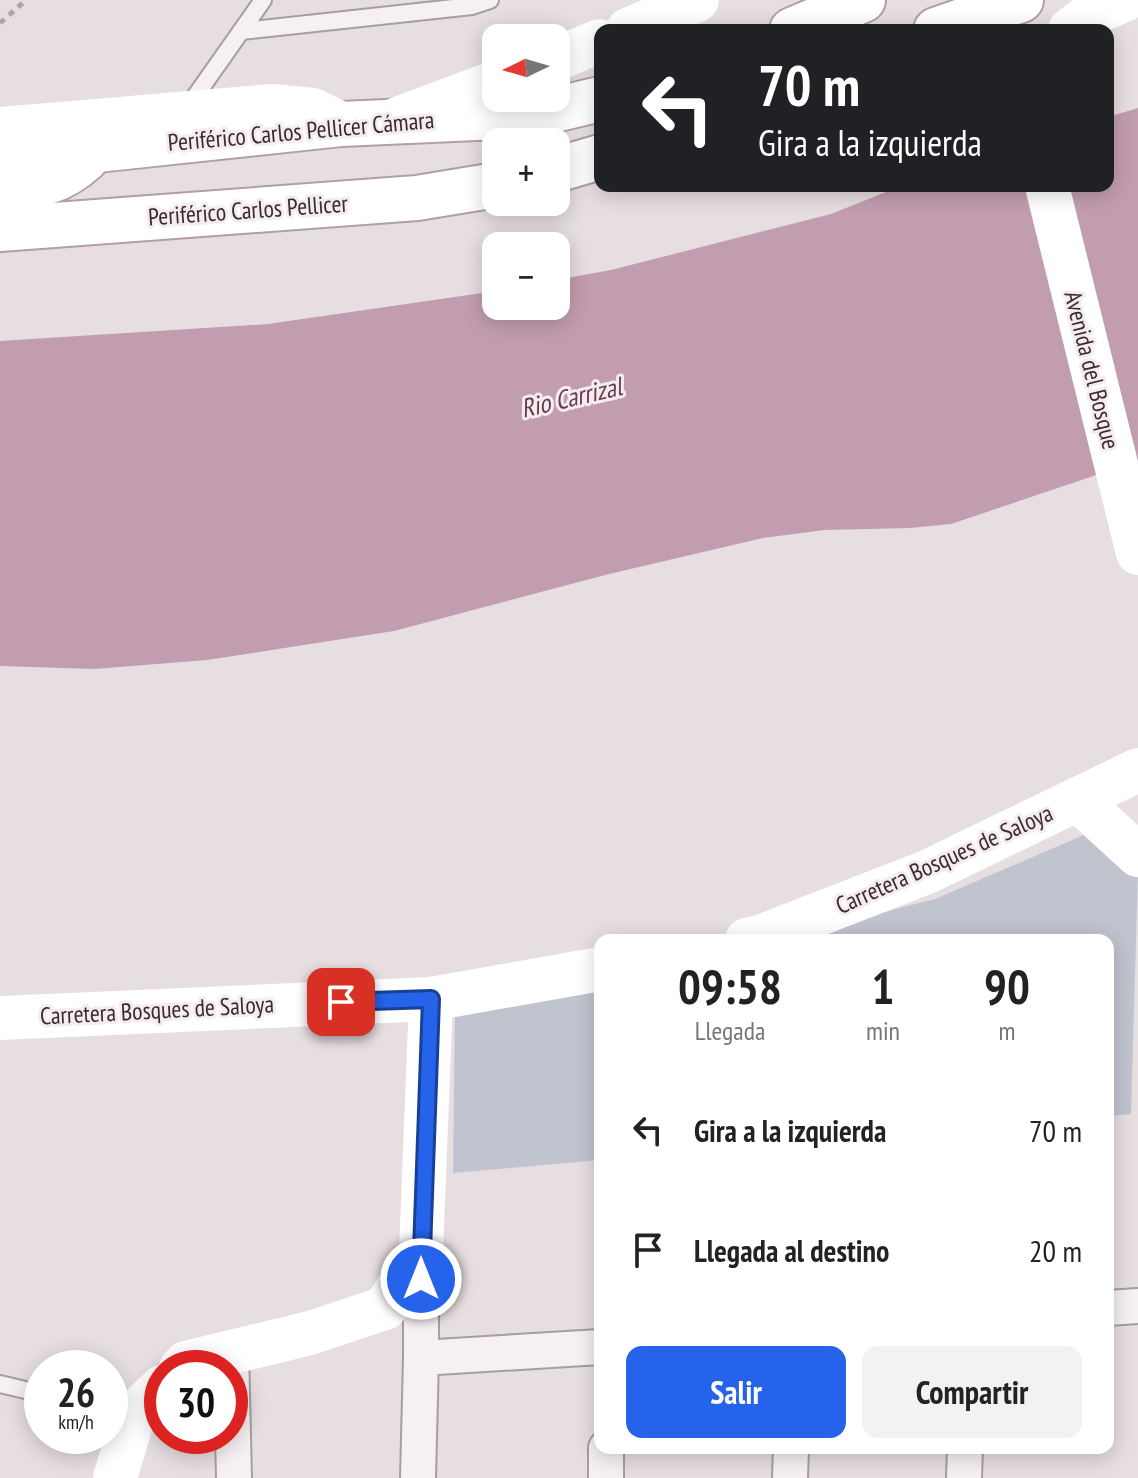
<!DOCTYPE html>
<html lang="es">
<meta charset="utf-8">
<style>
:root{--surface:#fff;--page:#f2f2f2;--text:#222;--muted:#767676;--accent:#2563eb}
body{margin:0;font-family:"PT Sans Narrow",sans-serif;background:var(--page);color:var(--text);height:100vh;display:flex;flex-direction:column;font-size:30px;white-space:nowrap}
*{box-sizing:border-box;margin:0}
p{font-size:26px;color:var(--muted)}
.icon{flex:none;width:44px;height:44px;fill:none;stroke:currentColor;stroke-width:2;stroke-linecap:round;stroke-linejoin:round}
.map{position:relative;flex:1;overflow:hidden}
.panel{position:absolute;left:594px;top:934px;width:520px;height:520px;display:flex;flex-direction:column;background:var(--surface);border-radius:16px;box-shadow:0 4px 20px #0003}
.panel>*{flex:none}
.guide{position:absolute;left:594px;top:24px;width:520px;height:168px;border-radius:16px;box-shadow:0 4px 20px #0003;background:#202124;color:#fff;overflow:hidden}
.needle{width:52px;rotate:265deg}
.tools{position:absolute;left:482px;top:24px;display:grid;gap:16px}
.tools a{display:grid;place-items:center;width:88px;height:88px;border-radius:16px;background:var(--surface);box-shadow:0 4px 20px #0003;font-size:40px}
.speed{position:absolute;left:24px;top:1350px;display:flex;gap:16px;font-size:40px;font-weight:700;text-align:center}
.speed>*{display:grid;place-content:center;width:104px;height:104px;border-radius:50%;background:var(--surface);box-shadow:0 4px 20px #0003;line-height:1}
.speed small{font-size:20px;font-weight:400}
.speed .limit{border:12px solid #d22;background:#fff;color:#111}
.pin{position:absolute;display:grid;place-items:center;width:68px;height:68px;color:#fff;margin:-34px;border-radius:16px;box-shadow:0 4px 12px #0006}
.me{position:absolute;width:88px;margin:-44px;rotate:0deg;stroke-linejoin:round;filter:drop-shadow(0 0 6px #0008)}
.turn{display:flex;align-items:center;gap:28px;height:168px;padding:0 32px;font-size:36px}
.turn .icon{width:104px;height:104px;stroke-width:2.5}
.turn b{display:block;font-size:56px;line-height:68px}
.eta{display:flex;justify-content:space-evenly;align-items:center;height:136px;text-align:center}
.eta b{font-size:48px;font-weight:700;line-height:56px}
.action{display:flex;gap:16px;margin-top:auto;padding:16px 32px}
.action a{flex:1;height:92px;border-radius:16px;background:var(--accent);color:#fff;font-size:32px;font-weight:700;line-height:92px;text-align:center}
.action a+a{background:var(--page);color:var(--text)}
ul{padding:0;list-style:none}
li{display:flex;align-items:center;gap:24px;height:120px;padding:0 32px}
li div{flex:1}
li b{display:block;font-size:30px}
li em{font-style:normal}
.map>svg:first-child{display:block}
</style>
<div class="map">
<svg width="1138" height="1478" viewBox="0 0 1138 1478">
<rect width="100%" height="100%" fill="#e6dee1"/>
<path fill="#c0c4cf" d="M1093,831l45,39 -7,244 -23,2v-176h-333l160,-41z
M600,981v179l-147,13 2,-166z"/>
<path fill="#c29db0" d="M1138,108v353l-187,63 -41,4 -86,2 -61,8 -154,36 -215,57 -187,29 -113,9 -94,-3v-325l268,-17 228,-33v15h60v-26l55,-10 220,-56 70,-28h207v-69z"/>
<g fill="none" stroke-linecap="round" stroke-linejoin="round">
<g stroke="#a89da1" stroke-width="20">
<path id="lane" d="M242,31l230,-25 18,-6
M187,108l76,-108
M0,1384l42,10"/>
</g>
<g stroke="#a89da1" stroke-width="38">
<path id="street" d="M1108,1308l30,-2
M231,1352l3,126
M421,1358l179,-11
M418,1478l3,-120v-106
M606,1478v-30
M790,1478l1,-30
M964,1478l1,-30"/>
</g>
<g stroke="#b09fa6" stroke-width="48">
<path id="primary" d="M792,30l71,-30
M936,30l85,-30
M0,157l97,-7 244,-26 158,-7 51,-6 50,-12
M556,170l44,-13
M0,189c38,-4 57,-4 86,-30
M0,229l417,-31 79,-13"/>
</g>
<path stroke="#aea4a8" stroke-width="5" stroke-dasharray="6 6" stroke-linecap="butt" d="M0,23l26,-23"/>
<use href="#lane" stroke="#f5f0f2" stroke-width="16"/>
<use href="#street" stroke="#f5f0f2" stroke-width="34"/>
<path stroke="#fff" stroke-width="44" d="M628,30l69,-30
M1070,30l19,-15 35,-15
M556,59l44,-18
M397,119l99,-37
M0,129l272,-23 41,4 28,14
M1047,186l91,367
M1078,800l60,55
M747,940l13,-3 167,-65 211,-102
M0,1018l431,-19 169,-30
M181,1368l5,-5 124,-30 75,-25 36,-56 10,-253
M115,1478l19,-64 28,-27"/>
<use href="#primary" stroke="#fff" stroke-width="44"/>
</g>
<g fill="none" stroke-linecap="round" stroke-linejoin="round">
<g stroke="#184099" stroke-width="20">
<path id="route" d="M341,1002l90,-3 -10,280"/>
</g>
<use href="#route" stroke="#2563eb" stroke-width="14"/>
</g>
<g text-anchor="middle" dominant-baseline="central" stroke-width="6" stroke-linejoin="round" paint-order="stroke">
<g font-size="24" fill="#3b2930" stroke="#f4edf0">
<text transform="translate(301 131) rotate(-5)">Periférico Carlos Pellicer Cámara</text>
<text transform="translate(248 210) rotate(-4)">Periférico Carlos Pellicer</text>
<text transform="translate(1092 370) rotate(76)">Avenida del Bosque</text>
<text transform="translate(944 859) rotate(-24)">Carretera Bosques de Saloya</text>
<text transform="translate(157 1010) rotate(-3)">Carretera Bosques de Saloya</text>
</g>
<g font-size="26" font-style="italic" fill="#6a384f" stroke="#f4edf0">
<text transform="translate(571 397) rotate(-13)">Rio Carrizal</text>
</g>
</g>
</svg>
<div class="tools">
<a><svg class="needle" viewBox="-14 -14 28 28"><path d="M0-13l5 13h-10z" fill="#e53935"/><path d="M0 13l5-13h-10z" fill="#767676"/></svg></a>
<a>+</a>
<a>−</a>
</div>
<div class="speed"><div>26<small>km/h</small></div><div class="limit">30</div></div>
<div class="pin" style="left:341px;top:1002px;background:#d93025"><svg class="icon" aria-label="arrive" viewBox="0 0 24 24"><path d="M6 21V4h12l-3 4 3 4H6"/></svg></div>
<svg class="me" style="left:421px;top:1279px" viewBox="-20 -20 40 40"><circle r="17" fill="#2563eb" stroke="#fff" stroke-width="3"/><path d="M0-11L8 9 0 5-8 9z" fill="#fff"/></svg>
<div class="guide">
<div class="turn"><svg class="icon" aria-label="left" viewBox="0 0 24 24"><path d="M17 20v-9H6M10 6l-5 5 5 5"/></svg><div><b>70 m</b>Gira a la izquierda</div></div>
</div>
<section class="panel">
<div class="eta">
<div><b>09:58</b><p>Llegada</p></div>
<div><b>1</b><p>min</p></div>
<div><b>90</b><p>m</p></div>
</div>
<ul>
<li><svg class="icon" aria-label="left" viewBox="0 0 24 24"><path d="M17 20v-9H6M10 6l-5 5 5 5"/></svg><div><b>Gira a la izquierda</b></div><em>70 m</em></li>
<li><svg class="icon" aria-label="arrive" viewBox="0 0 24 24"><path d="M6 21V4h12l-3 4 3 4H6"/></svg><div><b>Llegada al destino</b></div><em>20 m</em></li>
</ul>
<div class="action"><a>Salir</a><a>Compartir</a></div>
</section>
</div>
